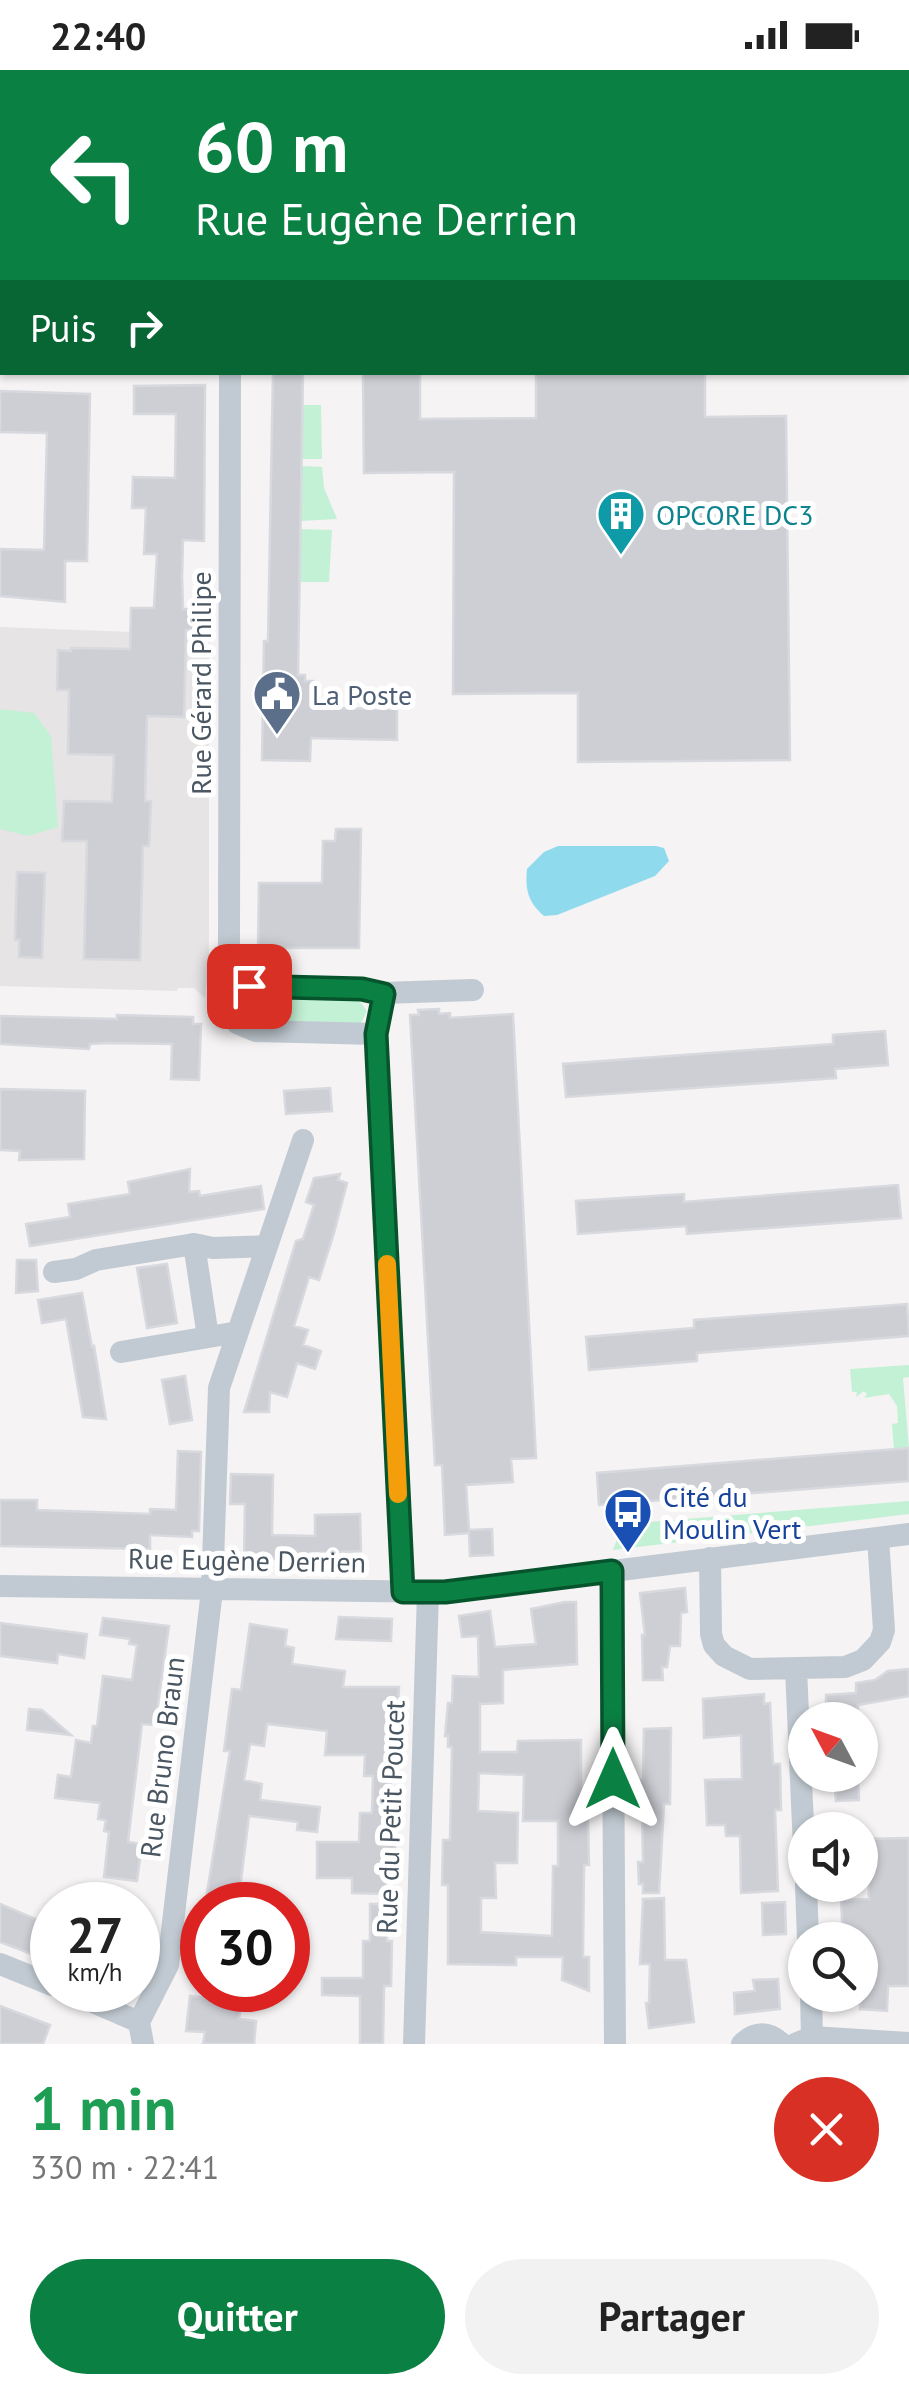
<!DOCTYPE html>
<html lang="fr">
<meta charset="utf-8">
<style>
:root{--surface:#fff;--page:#f2f2f2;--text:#222;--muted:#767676;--accent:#0b8043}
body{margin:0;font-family:"PT Sans",sans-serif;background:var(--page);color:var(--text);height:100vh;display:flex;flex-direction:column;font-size:38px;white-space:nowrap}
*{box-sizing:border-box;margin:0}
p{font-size:32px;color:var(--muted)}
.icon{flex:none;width:55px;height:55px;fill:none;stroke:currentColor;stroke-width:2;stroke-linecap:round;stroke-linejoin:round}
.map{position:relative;height:1974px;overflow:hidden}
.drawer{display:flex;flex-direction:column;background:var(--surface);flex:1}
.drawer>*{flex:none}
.top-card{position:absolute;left:0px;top:0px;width:910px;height:305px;box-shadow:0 2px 8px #0004;background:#0b8043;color:#fff;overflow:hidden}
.needle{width:65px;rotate:311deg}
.buttons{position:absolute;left:788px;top:1632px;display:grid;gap:20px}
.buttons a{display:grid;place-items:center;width:90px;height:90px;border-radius:50%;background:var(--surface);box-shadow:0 2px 8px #0004;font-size:50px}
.speed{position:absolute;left:30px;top:1812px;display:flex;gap:20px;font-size:50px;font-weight:700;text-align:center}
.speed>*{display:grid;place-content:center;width:130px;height:130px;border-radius:50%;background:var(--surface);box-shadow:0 2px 8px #0004;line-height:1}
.speed small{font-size:25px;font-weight:400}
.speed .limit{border:15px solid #d22;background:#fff;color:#111}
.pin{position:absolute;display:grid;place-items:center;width:85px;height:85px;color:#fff;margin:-42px;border-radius:20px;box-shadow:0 5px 15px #0006}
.me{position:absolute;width:110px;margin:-55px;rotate:0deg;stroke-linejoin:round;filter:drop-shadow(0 0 8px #0008)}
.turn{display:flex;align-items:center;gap:35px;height:210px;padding:0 30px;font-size:45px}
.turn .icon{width:130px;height:130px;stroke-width:2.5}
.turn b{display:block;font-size:70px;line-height:85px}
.then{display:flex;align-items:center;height:95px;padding:0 30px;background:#0003;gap:20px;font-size:38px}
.round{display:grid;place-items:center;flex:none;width:105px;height:105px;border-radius:52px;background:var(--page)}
.overview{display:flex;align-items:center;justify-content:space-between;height:170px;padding:0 30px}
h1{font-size:60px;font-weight:800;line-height:75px;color:#1e9e55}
.action{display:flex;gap:20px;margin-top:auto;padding:20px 30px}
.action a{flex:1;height:115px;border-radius:60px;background:var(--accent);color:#fff;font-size:40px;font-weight:800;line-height:115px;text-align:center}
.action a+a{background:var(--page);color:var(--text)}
.status{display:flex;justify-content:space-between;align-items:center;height:70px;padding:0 50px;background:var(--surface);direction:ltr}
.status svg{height:28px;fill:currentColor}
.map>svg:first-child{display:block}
</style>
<div class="status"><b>22:40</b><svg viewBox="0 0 49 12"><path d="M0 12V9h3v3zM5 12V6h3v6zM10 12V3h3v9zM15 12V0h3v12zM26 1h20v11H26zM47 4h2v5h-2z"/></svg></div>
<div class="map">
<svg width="909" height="1974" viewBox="0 0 909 1974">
<rect width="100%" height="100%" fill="#f5f3f3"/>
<path fill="#e6e4e5" d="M0,557l209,8v325l-4,38 -11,-10h-16l-1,3 -177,-5z"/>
<path fill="#c3f1d5" d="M0,0h318l-316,5z
M452,0h457v152l-1,-150h-457z
M303,335h18l1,54h-20z
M301,396l21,1 2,21 13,31 -36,2z
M300,459l32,1 -3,52h-30z
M0,639l34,4 17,23 7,91 -30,9 -28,-7z
M356,926l11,15 -7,14 -92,1 -24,-11 5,-18z
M909,1295v12l-6,1 6,71 -15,1 -2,-26 6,-1 -1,-17 -8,-12 -25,4 3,-4 -3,-3 -8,6 1,-5h-5l-2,-23z
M909,1431v13l-296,36 10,-26z"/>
<path fill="#90daee" d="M558,776h98l8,2 5,13 -14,15 -98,39 -13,1c-16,-14 -19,-26 -17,-47l17,-17z"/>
<path fill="#cdcfd5" stroke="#d7d9de" stroke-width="2.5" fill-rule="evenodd" d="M273,302h30l-5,303h7v6h8l-1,24h9v3l76,1v31l-86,-2 -1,23 -48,-1 2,-119h4z
M363,302h57v47l116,-1v-46h169v45l81,-1 4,344 -212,2v-69l-125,1 1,-222 -90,1z
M205,315l-1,156 -21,-1 -1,37 1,32h27l-1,21h-23l-2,87 -37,-1 -2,85h6l-2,45h-6l-3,114 -56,-1 3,-118h-25l2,-40 48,1 2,-47 -46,-1 1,-64h-12l1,-40 13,1v-3l59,1 1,-41h23l3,-54h-13l2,-46h-14l1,-31 42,1 1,-64h-42v-28z
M0,321l90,3 -3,167h-22v41l-65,-6v-47l44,1 3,-117 -47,-1z
M336,759h25l-2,119h-101l1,-65h63l1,-42h12z
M17,802l28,1 -3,85 -23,-1v-17h-4z
M439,939v5l11,-1v5l63,-4 23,444 -25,1 2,23 -47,3 3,45 23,-1 1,26 -23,1 -1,-23 -24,2 -3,-70h-7l-25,-450h9l-1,-5z
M117,945l76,2v7h8l-2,56 -28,-1 1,-35 -65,-1 -17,1 -1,5 -89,-5v-28l117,3z
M885,961l3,34 -53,4 1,9 -270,19 -3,-33 270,-20v-9z
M330,1018l2,23 -46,3 -2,-23z
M0,1019l85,2 -1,68 -65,1 1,-9 -20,-1z
M190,1099l-1,23 10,-1 1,5 61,-10 3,23 -234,37 -4,-22 44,-7 -2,-13 62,-10 -2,-12z
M340,1104l-2,6 9,3 -13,50 -15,47 -10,-3 -15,49 14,4 -5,15 18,6 -6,18 -18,-6 -10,34 -17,-5 -1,20h-25l52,-171 7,-2 11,-34 -8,-3 8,-24z
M898,1115l3,33 -214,16 -1,-8 -108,8 -2,-33 108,-7v8z
M17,1190h19l2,31 -22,2z
M167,1194l10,59 -30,5 -10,-60z
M82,1223l10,54 2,-1 12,73 -23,-2 -17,-98 -24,4 -4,-23z
M907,1234l2,32 -212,17v8l-108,9 -3,-33 108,-9v-8z
M185,1306l7,44 -22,4 -8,-44z
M909,1378v33l-310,24 -2,-32z
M178,1381l23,1 -2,79h-7v6l-42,-2v14l-150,-3v-46h37v10l113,4v-5l26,1z
M231,1404l42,1 -1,60 43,1v-21l45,-1 1,37 -64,3v5h-53l1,-55h-15z
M685,1518l2,24 -6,1 -1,33h-10l-3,21h-5l1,13h-20l-1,-45h3l-5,-42z
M565,1532h11l1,62 -74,6v33l-23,1v48h37l1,-11 63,-1v80h7l1,45h-5l-1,92h6v34l-27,-11 1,-23h-47v8l-68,-1v-79h-6l1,-45h7l2,-93h-4v-11h-3l3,-33h4l1,-27 26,1 -1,-41 -16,1 -3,-21 31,-5 5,36 41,-3 -5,-35zM479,1703l45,2 -1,46h35v45h-5l-1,70 -71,-4v-34h15l-1,-35h22l1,-50 -40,-2z
M339,1547l53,2 -1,22 -55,-2z
M103,1548l66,8 -14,99 -13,-1 -14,118 14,2 -5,37 -33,-4 5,-45 -5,-1 2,-11 -8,-1 2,-16 -45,-5 3,-23 13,2 5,-37 15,3 2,-17h4l6,-50 29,4 5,-35 -8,-1 1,-5 -30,-4z
M0,1553l87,11 -3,24 -26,-4 -1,9 -57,-7z
M250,1554l37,6 -2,16 9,2 -2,16 53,7 -2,16h56l-1,24h-7l-1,99h6l-1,43h-8l-1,41 -34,-1v-15h-35v-36h42l1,-29h12l1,-37h-9l1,-21h-40l2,-24 -60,-7 -3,22 -14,-2 -6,36 18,4 -2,16 60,7 -3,25 -20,-2 1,-8 -49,-6 -11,89h-33l25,-154h-6l8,-62 9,1z
M909,1599v27l-51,9v15h-32v-25l30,-2v-10l19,-3 13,-9z
M764,1624v10l6,-1 3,61h7l1,46h-6l3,81 -37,2 -1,-57h-14l-1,-11h-18l-2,-45 37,-1 -1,-44 -37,3 -1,-39z
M29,1639l13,1 29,25 -44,-5z
M671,1658l-1,76h-6l-5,89h-16v-9h-4l-1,-22h5l-1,-58h-6v-24h7l1,-51z
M834,1705h24l1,25 -23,1z
M909,1768v148h-21l-1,25 -27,-2v-69h-17l-2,-40 28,-1 -1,-36h-7l-1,-24z
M664,1828l1,62h21l8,62 -45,6 -3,-25h3l1,-39h-10l3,-65z
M785,1832l1,32 -23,1 -1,-32z
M0,1834l52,22v36l-52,-20z
M370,1834h16l1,37h5l-1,45h-7l-1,58h-23v-48l-38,-1v-17h41v-37h7z
M778,1909l2,30 -45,5 -1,-21 21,-2 -2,-11z
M209,1920h34l-4,29 17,2 -2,23h-51l2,-12 -19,-1 4,-35 18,2z
M0,1936l50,19 -7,19h-43z"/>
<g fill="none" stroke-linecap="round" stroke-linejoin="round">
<path stroke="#c1cad2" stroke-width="22" d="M908,168h1
M0,284h2
M230,302l-1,568v19l6,14 -4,38 6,12 19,8 121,3
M235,923l14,-7 113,3 21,4 -6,41 26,558
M383,923l90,-3
M194,1174l14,93
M54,1202l22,-3 20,-9 98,-16 19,4 54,-2
M121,1282l117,-20
M710,1488l1,76 3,11 10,11 26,13 95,-2 18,-7 17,-18 4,-12 -6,-92
M612,1501l3,473
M0,1516l445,6 464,-58
M796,1599l9,201
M806,1815l2,55
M0,1894l52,21
M65,1920l74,32
M811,1925l1,42
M143,1974l-4,-22 29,-57 44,-375 7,-202 84,-248
M414,1974l14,-452
M742,1974c13,-13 27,-13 40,0
M795,1974l17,-7 97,6"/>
</g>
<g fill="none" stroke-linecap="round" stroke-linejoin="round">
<g stroke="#07532c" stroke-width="25">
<path id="route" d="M249,916l113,3 22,5 -8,40 27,558h42l167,-21 1,208"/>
</g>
<use href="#route" stroke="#0b8043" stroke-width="18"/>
<path stroke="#f59e0b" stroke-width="18" d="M387,1194l11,230"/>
</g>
<defs>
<g id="building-pin" transform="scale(2.5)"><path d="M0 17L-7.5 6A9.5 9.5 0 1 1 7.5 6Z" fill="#0f9aa8" stroke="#fff"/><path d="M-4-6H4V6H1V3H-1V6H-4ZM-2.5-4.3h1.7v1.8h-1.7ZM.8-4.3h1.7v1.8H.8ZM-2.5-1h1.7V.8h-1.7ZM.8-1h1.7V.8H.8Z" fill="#fff"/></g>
<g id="civic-pin" transform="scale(2.5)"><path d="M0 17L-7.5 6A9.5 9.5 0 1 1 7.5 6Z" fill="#5c6f8a" stroke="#fff"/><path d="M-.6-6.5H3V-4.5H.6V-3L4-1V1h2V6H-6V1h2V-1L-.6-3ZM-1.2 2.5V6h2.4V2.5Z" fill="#fff"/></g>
<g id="bus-pin" transform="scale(2.5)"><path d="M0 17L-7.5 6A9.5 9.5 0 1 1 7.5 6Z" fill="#1a4fb4" stroke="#fff"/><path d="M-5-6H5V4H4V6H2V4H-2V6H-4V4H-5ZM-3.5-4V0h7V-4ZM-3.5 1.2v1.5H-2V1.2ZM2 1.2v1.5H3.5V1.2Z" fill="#fff"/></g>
</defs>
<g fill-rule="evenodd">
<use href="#building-pin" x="621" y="444"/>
<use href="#civic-pin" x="277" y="624"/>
<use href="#bus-pin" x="628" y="1442"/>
</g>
<g text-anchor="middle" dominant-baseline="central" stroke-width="10" stroke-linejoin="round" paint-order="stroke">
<g font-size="28" fill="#0d838f" stroke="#fff" text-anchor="start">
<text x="656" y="444">OPCORE DC3</text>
</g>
<g font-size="28" fill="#4a5661" stroke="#fff">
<text transform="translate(200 613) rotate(-90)">Rue Gérard Philipe</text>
<text transform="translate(247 1490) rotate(1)">Rue Eugène Derrien</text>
<text transform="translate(162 1687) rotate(-83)">Rue Bruno Braun</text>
<text transform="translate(390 1747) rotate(-88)">Rue du Petit Poucet</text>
</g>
<g font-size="28" fill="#4e5e75" stroke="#fff" text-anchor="start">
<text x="312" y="624">La Poste</text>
</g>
<g font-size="28" fill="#164399" stroke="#fff" text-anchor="start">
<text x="663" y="1426">Cité du<tspan x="663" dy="32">Moulin Vert</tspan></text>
</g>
</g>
</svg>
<div class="buttons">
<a><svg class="needle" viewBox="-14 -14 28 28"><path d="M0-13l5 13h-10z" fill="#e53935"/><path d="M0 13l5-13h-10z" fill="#767676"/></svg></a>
<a><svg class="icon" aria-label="sound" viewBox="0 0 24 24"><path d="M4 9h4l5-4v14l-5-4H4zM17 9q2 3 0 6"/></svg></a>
<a><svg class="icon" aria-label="search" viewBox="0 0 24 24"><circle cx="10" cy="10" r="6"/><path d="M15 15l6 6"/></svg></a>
</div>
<div class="speed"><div>27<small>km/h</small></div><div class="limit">30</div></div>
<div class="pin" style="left:249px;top:916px;background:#d93025"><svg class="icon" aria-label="arrive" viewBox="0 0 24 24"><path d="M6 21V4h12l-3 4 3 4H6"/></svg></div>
<svg class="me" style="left:613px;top:1709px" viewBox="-20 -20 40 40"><path d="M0-17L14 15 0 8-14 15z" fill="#0b8043" stroke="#fff" stroke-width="4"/></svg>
<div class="top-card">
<div class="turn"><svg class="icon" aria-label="left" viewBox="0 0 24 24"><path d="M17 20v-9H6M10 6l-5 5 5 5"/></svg><div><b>60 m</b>Rue Eugène Derrien</div></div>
<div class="then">Puis<svg class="icon" aria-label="right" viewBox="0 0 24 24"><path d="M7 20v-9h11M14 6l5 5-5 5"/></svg></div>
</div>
</div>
<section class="drawer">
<div class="overview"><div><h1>1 min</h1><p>330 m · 22:41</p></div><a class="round" style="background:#d93025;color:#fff"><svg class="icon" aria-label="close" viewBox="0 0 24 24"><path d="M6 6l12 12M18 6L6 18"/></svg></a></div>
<div class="action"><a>Quitter</a><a>Partager</a></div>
</section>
